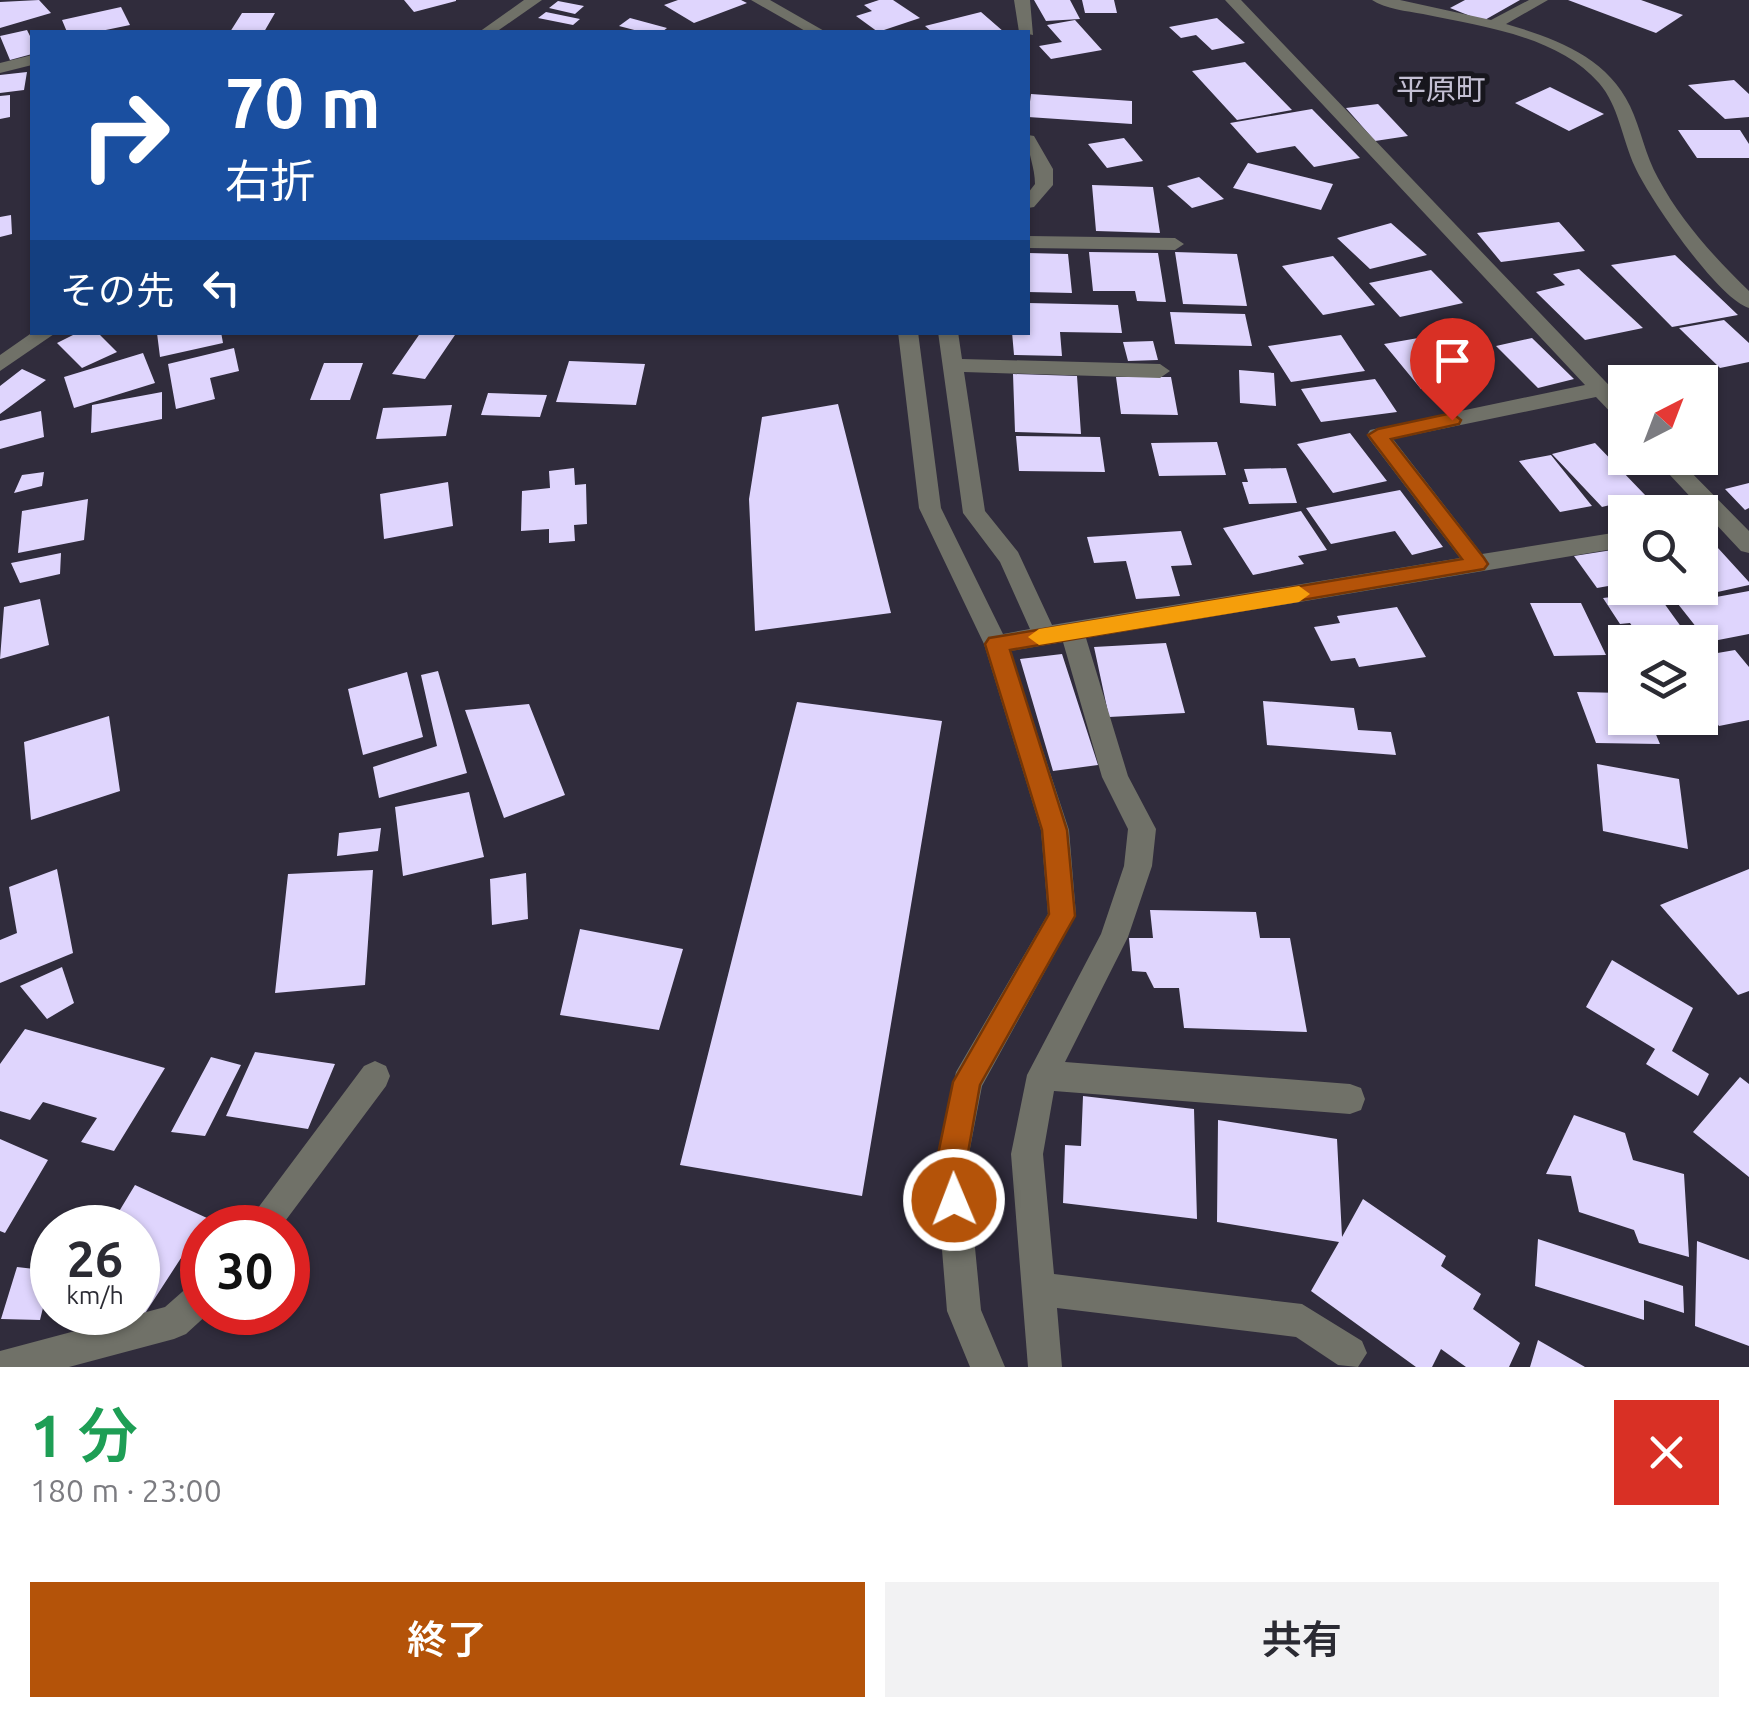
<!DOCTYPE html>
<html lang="ja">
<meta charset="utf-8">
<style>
:root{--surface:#fff;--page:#f2f2f3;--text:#2b2b33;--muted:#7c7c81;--accent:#b45309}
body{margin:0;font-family:Ubuntu,"Noto Sans JP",sans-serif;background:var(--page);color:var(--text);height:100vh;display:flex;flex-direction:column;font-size:38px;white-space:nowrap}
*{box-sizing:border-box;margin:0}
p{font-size:32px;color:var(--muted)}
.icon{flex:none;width:55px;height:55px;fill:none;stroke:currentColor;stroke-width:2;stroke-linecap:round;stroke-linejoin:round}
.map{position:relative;height:1367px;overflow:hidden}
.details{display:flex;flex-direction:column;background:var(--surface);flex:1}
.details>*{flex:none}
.top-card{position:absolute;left:30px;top:30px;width:1000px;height:305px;border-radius:0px;box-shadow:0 2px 8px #0004;background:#1a4fa0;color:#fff;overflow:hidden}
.needle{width:65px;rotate:42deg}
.controls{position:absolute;left:1608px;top:365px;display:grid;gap:20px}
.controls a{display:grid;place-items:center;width:110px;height:110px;border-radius:0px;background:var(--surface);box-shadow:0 2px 8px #0004;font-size:50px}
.speed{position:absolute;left:30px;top:1205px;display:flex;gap:20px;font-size:50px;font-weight:700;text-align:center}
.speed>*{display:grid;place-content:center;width:130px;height:130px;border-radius:50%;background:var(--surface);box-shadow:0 2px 8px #0004;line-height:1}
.speed small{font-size:25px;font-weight:400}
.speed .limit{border:15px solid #d22;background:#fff;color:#111}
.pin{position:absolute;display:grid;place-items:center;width:85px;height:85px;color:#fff;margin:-102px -42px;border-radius:50% 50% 50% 0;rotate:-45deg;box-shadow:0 0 10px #0007}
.pin .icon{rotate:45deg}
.me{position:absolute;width:110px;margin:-55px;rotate:359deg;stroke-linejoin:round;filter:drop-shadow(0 0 8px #0008)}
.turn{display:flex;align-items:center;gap:35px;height:210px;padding:0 30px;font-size:45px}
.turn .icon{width:130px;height:130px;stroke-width:2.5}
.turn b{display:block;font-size:70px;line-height:85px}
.then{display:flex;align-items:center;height:95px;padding:0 30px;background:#0003;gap:20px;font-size:38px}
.round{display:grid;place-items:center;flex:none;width:105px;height:105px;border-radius:0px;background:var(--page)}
.overview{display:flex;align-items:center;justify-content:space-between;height:170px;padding:0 30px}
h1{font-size:60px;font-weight:600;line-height:75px;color:#1e9e55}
.cta{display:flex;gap:20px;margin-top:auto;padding:20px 30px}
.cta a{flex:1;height:115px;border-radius:0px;background:var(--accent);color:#fff;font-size:40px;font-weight:600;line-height:115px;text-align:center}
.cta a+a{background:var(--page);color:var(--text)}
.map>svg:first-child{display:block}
</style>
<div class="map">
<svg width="1749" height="1367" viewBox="0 0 1749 1367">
<rect width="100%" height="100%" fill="#302c3c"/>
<path fill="#dfd5fd" d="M39,0l12,13 -51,15v-26z
M404,0h52v1l-42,11z
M678,0h63l6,3 -53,20 -30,-18z
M879,0h14l27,18 -42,14 -22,-16 16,-5 -8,-6z
M1034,0h36l10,19 -34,2z
M1082,0h32l3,13h-32z
M1465,0h55l-37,21 -33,-13z
M1568,0h73l42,15 -27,18z
M558,1l26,5 -9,8 -26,-6z
M121,7l9,18 -34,7h-29l-5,-12z
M546,12l34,7 -7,6 -35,-7z
M981,12l23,20h-72l-7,-6z
M242,13h33l-11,19h-34z
M630,18l37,10 -5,4h-20l-23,-6z
M1217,18l28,25 -33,7 -16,-15 -15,3 -12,-11z
M1075,20l27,30 -51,9 -12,-13 23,-4 -15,-17z
M27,30l5,10v14l-22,6 -10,-24z
M1245,62l47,48 -55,10 -45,-49z
M27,72l-3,18 -24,3v-18z
M1734,80l15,14v23l-24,2 -37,-34z
M1550,87l54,27 -35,17 -54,-28z
M1031,94l101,7v23l-104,-7z
M10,95v22l-10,2v-23z
M1378,104l30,32 -33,5 -29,-33z
M1312,109l48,49 -46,9 -19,-21 -38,7 -27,-30z
M1678,130h62l9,14v14h-52z
M1124,138l19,23 -36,7 -19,-24z
M1248,163l85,21 -12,26 -88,-22z
M1199,177l25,22 -32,9 -25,-22z
M1092,185l61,2 7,46 -64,-2z
M11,215l1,19 -12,3v-20z
M1559,222l26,29 -84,11 -24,-29z
M1391,223l36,32 -57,14 -33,-31z
M1089,252l69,1 8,49 -29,-1 -2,-10h-42z
M1175,252l62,2 10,52 -64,-2z
M1028,253l40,1 4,39 -44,-1z
M1675,255l63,60 -66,12 -61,-62z
M1333,256l42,49 -52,10 -41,-49z
M1579,269l64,59 -58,12 -49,-48 29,-7 -12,-11z
M1431,270l32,33 -63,14 -31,-34z
M1028,303l90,2 4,28 -62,-1 2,24 -48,-1 -2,-23h16z
M1170,312l75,2 7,32 -77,-2z
M1724,320l25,23v19l-29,6 -41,-40z
M79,332h18l20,20 -35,16 -25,-25z
M221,332l2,11 -63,14 -3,-24z
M421,332h36l-32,47 -33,-5z
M1341,335l24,36 -74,11 -23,-36z
M1424,337l32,37 -8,2 6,7 -33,6 -37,-45z
M1532,338l42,41 -36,9 -42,-42z
M1153,341l5,19 -30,1 -5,-19z
M234,348l5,23 -29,7 5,21 -39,10 -8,-45z
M143,353l12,30 -81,25 -10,-31z
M569,361l76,3 -9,41 -80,-3z
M324,363h39l-13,37h-40z
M22,369l24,11 -46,34v-28z
M1239,370l35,3 2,33 -36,-3z
M1013,374l64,2 4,58 -66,-2z
M1116,377h55l7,38 -57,-1z
M1375,379l22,33 -76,10 -20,-33z
M162,392v27l-71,14 1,-28z
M488,393l59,2 -7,22 -59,-2z
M838,404l53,209 -136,18 -6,-132 13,-82z
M452,405l-6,31 -70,3 7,-31z
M41,411l3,26 -44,12v-28z
M1350,433l37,48 -54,12 -36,-49z
M1016,436l84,1 5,35 -86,-1z
M1217,442l9,33 -67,1 -8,-33z
M1595,443l51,53 -44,11 -50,-53z
M1551,455l41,51 -32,6 -41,-51z
M574,468l1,17 11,-1 1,40 -13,1 1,16 -26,2v-14l-28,2 1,-40 28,-3 -1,-17z
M1286,468l11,35 -48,1 -7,-22h6l-4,-13z
M44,472l-2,14 -28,7 8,-18z
M448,482l5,44 -69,13 -4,-45z
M1749,483v25l-4,2 -20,-21z
M1400,490l43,57 -31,8 -17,-24 -64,13 -25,-36z
M88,499l-4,41 -66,13 4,-42z
M1301,511l26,39 -29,6 6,8 -51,11 -30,-47z
M1181,531l11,34 -21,1 9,30 -44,3 -10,-38 -32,2 -7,-26z
M1707,536l42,46v3l-45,10 -7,-7h3v-50z
M1625,548v35l-28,5 -23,-32z
M61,553l-1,21 -40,9 -9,-20z
M1749,591v43l-41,8 -30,-38z
M1656,592l36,50h-49l-13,-19 -10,1 -17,-26z
M40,599l9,46 -49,14 4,-52z
M1530,603h51l25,52 -52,1z
M1397,607l29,50 -67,10 -4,-9 -24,3 -17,-34 26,-4 -3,-7z
M1166,643l19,70 -76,4 -15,-70z
M1735,650l14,17v53l-30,6 -19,-25 7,-2 -7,-10v-33z
M1062,654l36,111 -45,6 -33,-112z
M438,671l29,102 -88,25 -6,-31 64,-21 -16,-71z
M407,672l16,65 -60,18 -15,-66z
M1577,692l48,1v25h45l2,5h-21l9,21 -64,-1z
M1263,701l91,7 4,22 33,2 5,23 -129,-10z
M797,702l145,19 -80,475 -182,-31z
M529,704l36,91 -61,23 -39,-108z
M109,716l11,75 -89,29 -7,-78z
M1597,764l82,15 9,70 -85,-18z
M469,792l15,65 -81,19 -8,-69z
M381,828l-3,23 -41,5 2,-23z
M57,869l16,84 -73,30v-43l17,-7 -8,-46z
M1749,869v122l-11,4 -78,-90z
M373,870l-8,115 -90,8 13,-119z
M526,873l2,46 -36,6 -2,-46z
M1150,910l106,2 4,26h30l17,94 -123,-4 -5,-40h-25l-8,-16 -14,-1 -3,-33h24z
M580,929l103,20 -24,81 -99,-15z
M1612,960l81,48 -21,43 37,23 -11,22 -52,-32 9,-15 -69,-42z
M62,967l12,36 -27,16 -27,-33z
M25,1029l140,39 -51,83 -33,-9 16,-24 -54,-16 -13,18 -30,-9v-47z
M255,1052l80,12 -27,65 -82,-13z
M211,1057l30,8 -36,71 -34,-4z
M1740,1077l9,7v93l-56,-45z
M1083,1096l111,13 3,110 -134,-16 2,-58 16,1z
M1574,1115l51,18 8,27 51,14 5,83 -50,-14 -5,-13 -55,-18 -8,-36 -25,-2z
M1218,1120l119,19 5,98 21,-38 83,57 -5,10 40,28 -8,15 47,34 -11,24h-43l-25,-18 -9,18h-16l-105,-76 28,-49 -122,-20z
M0,1139l48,21 -43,73 -5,-2z
M135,1185l72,33 -63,97 -6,-2v-85h-29z
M1538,1239l145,47 1,27 -40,-13v20l-109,-34z
M1697,1241l52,19v86l-54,-20z
M17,1267l35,4 -12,49 -39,-1z
M1538,1340l47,27h-55z"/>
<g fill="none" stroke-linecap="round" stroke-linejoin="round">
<path fill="#707168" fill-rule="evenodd" d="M524,0h18l-46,32h-17z
M751,0h19l56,32h-19z
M1014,0h16l3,35 -14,-3z
M1225,0h16l384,402v20l-7,-2 -22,-23 -203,42 89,115 143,-23v16l-539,91 42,138 28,53 -4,37 -24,71 -63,125 285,22 11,4 4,11 -4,11 -11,4 -296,-23 -11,63 11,120 248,30 60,37 5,12 -9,14 -20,-2 -42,-28 -239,-29 5,59h-34l-17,-213 16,-79 74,-141 23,-68 4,-37 -26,-52 -39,-135 -53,9 59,179 7,85 -94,171 -15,78 14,146 24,57h-35l-23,-56 -12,-147 21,-92 92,-158 -7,-84 -57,-186 -65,-136 -21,-176h20l23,176 62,126 27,-5 -30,-67 -37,-49 -25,-181h20l4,27 198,5 10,7 -10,7 -196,-6 21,139 33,41 34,73 408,-67 -90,-118 -3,-5 3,-5 215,-45z
M1372,0h28l91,20 38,-20h19l-42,24c49,14 101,33 124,82 11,23 15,49 28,72 23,43 56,79 91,113v17c-31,-9 -100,-110 -114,-141 -13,-28 -16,-61 -36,-84 -41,-47 -118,-57 -176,-69 -16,-3 -38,-5 -51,-14z
M32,55v10l-32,8v-10z
M1028,135l6,1 19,33v16l-19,22 -6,1v-15l7,-9c0,-18 -8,-31 -7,-49z
M1028,236l147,2 9,6 -9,6 -147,-2z
M33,332h24l-57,39v-16z
M1654,458h23l72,73v22l-8,-2z
M375,1061l11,5 4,10 -4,10 -106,142h-37l121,-162z
M202,1280v32h8l-24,22 -12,5 -105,28h-69v-16l165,-44 25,-22z"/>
</g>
<path fill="#b45309" stroke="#753606" stroke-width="2.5" d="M1452,413l9,7 -2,4 -68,15 93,119 4,6 -4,5 -474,81 57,180 8,86 -95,169 -14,79 3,36 -4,11 -11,4 -10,-4 -8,-47 17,-82 96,-168 -7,-84 -57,-186 4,-6 473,-79 -94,-124 10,-6z"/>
<path fill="#f59e0b" d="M1299,586l11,8 -11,8 -260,43 -11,-8 11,-8z"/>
<g text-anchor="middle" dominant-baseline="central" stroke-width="10" stroke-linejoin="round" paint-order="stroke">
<g font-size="30" fill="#c4c0d4" stroke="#17161d">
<text x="1441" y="89">平原町</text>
</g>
</g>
</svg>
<div class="controls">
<a><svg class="needle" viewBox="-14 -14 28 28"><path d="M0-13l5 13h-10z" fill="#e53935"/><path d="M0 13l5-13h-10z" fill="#7c7c81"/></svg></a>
<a><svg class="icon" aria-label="search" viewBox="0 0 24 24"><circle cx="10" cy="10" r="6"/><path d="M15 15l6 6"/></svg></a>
<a><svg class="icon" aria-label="layers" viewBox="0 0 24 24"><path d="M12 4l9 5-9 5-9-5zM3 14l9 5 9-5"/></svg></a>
</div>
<div class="speed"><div>26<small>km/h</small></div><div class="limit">30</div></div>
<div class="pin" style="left:1452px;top:420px;background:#d93025"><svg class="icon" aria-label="arrive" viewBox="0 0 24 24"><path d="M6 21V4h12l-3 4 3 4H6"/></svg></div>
<svg class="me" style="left:954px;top:1200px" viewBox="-20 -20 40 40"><circle r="17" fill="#b45309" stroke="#fff" stroke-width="3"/><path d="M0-11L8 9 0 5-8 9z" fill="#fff"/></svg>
<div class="top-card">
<div class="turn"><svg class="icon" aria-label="right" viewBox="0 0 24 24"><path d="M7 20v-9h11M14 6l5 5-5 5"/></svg><div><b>70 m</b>右折</div></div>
<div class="then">その先<svg class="icon" aria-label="left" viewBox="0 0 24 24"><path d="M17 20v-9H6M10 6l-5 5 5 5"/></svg></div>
</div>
</div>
<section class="details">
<div class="overview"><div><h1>1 分</h1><p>180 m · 23:00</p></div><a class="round" style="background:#d93025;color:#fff"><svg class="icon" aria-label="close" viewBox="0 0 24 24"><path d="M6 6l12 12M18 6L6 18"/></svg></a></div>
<div class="cta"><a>終了</a><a>共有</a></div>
</section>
